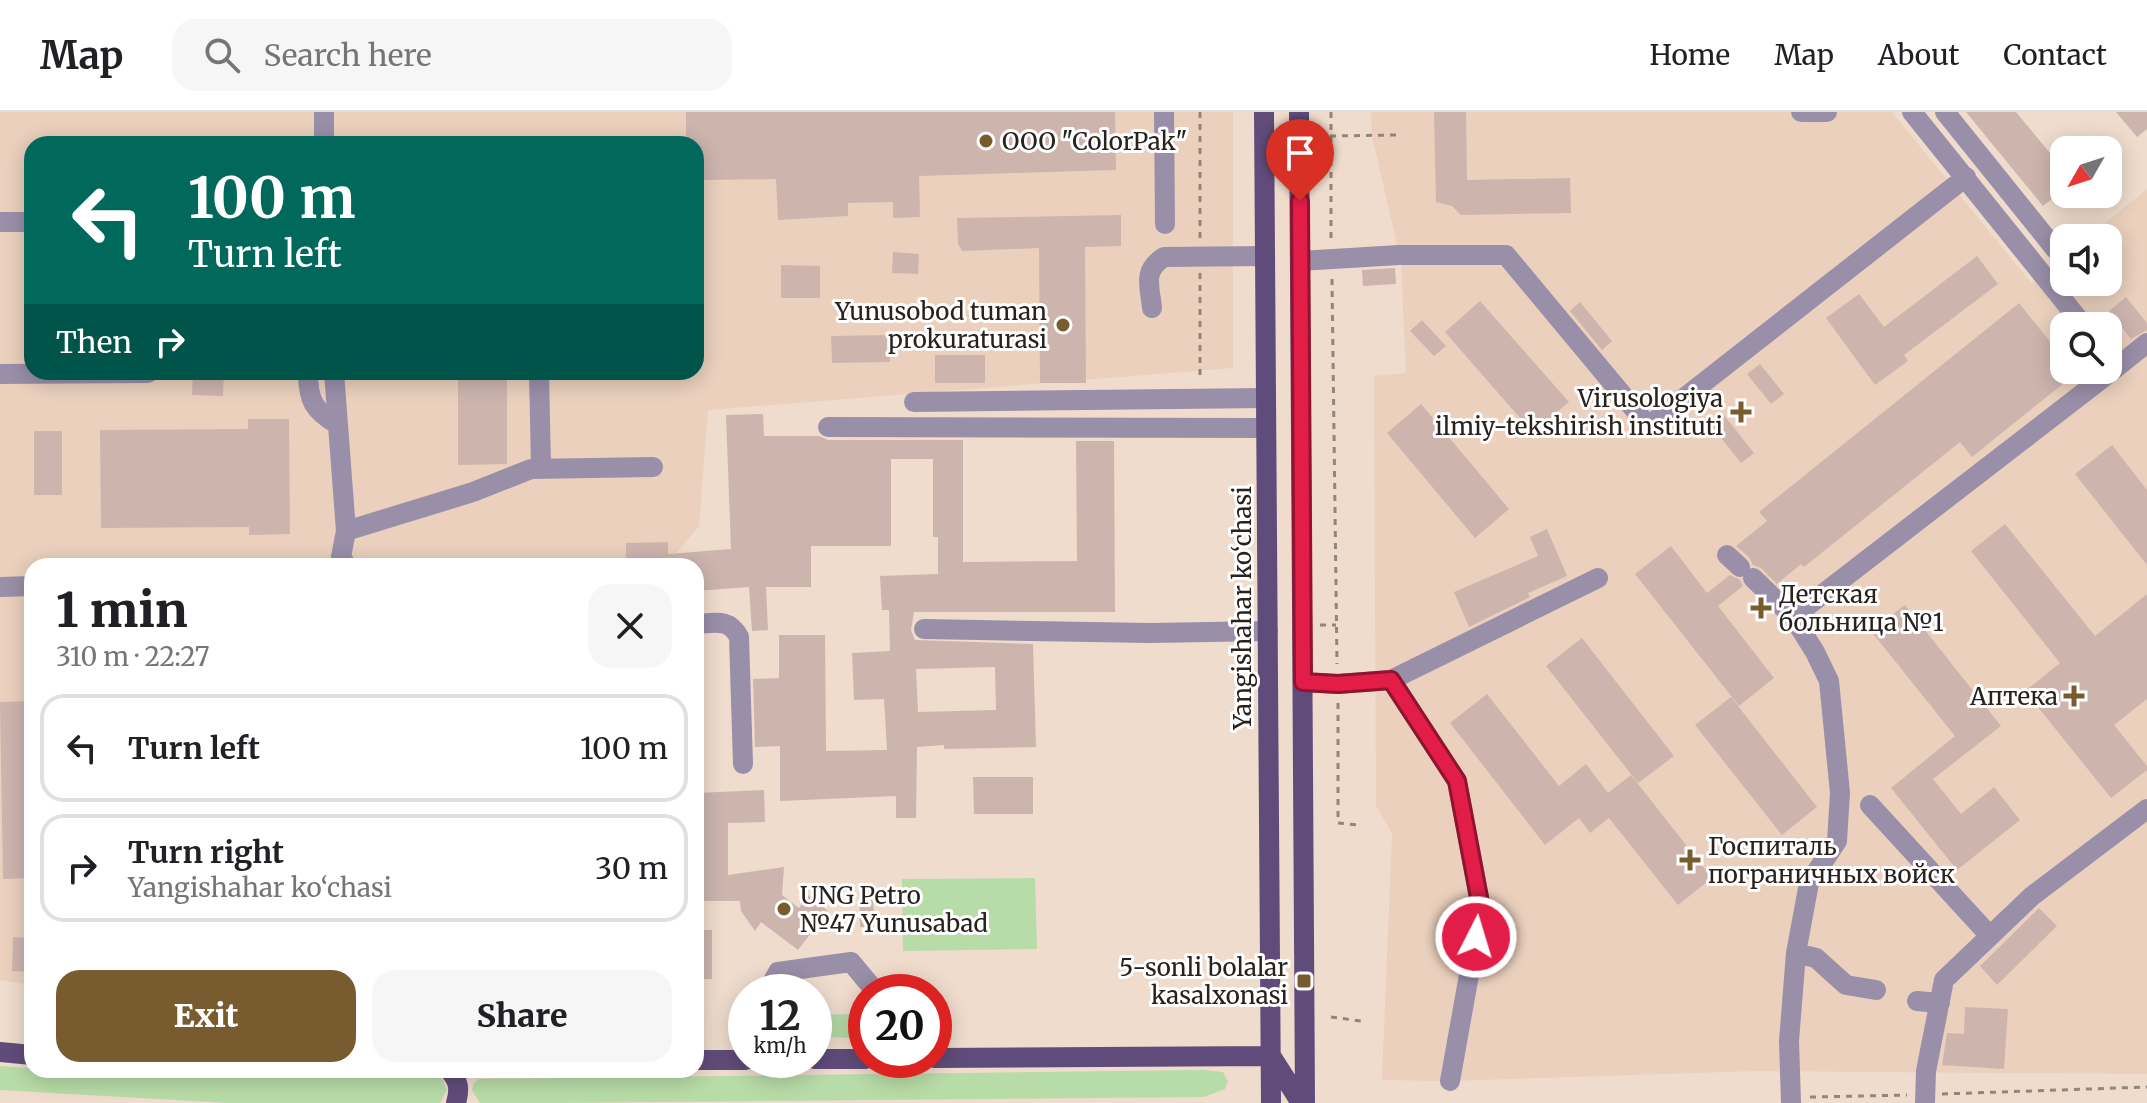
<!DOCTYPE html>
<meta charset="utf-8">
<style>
:root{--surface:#fff;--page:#f6f6f6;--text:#202124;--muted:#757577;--line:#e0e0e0;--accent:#785c2f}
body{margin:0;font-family:Merriweather,serif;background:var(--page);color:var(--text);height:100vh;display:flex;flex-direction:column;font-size:30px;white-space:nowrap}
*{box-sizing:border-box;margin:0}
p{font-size:26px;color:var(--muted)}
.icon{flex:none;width:44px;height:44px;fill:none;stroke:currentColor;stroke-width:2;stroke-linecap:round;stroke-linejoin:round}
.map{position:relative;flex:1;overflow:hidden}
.side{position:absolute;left:24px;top:446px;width:680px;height:520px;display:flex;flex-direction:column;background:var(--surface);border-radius:24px;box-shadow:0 4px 20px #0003}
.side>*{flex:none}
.guide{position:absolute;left:24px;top:24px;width:680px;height:244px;border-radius:24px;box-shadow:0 4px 20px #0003;background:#00695c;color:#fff;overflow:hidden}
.needle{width:52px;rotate:231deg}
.buttons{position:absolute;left:2050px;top:24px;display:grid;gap:16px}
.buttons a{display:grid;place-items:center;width:72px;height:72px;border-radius:16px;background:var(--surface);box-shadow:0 4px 20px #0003;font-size:40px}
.speed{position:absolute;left:728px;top:862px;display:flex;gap:16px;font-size:40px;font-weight:700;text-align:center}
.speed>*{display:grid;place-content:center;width:104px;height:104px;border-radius:50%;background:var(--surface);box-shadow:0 4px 20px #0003;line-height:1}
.speed small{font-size:20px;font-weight:400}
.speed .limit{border:12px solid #d22;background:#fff;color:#111}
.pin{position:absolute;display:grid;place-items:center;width:68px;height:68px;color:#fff;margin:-82px -34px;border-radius:50% 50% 50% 0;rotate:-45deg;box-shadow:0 0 8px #0007}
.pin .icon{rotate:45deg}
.me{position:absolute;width:88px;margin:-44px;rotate:5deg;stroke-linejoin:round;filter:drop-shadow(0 0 6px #0008)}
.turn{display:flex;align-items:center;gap:28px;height:168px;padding:0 32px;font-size:36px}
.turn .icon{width:104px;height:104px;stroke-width:2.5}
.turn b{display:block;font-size:56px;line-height:68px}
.then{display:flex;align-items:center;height:76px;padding:0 32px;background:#0003;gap:16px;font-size:30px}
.round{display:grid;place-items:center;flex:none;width:84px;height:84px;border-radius:24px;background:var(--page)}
.summary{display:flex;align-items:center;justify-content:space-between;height:136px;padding:0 32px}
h1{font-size:48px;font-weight:800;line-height:60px}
.button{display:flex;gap:16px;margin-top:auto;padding:16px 32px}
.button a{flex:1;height:92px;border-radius:24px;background:var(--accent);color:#fff;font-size:32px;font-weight:800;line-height:92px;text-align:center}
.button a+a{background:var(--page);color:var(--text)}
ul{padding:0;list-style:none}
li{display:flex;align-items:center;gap:24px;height:108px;margin:0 16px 12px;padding:0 16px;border:4px solid var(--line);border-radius:24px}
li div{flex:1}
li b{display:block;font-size:30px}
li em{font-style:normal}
header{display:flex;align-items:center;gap:48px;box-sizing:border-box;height:112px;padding:0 40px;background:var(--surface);border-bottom:2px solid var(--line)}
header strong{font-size:38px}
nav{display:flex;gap:44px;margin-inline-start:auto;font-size:28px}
.search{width:560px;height:72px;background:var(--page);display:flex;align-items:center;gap:20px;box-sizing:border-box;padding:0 28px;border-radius:24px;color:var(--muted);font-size:30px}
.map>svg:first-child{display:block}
</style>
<header>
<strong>Map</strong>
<div class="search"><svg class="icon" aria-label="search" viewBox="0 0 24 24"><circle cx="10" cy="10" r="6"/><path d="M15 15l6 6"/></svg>Search here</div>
<nav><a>Home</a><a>Map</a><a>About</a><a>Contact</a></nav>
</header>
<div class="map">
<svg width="2147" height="991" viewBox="0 0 2147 991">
<rect width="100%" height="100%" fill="#efdccd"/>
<path fill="#ead0bd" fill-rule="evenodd" d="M0,0h1233v256l-525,42 -9,116 -34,40h-633v419l-32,-5zM32,32h664v228h-664z
M1371,0h521l140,172 32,-27v25h44v-44h-21l60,-49v885l-390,-3 -307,10 -68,-1 10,-247 -16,-27 -2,-430 32,-3 -5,-111 -29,-126zM2064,214h44v44h-44z"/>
<path fill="#b8dca7" d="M1035,766l2,71 -134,2 -1,-72z
M850,902l16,15v9l-52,-1v-22z
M0,954l142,10 299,1 6,13 -7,13h-212l-228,-13z
M1203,958l20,2 5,10 -3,7 -21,8 -647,6h-77l-8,-13 2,-7 5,-4z"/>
<path fill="#cdb5ae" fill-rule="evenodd" d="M686,0h429l1,58 -197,6 1,41 -27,1v-16l-45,1v13l-70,4 -2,-41 -80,1v-36h-10z
M1434,0h32l1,68 103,-2 1,35 -110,2 -9,-9 -16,-4z
M1966,0h50l48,58v19l-21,17z
M2116,0h31v17l-10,8z
M1121,103v31l-36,1 1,136h-46l-1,-135 -77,3 -4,-7 -1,-26z
M893,140l26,2 -1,20 -26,-1z
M1977,144l21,28 -94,71 4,6 -33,24 -49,-67 33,-24 25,33z
M781,153l39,1v32h-39z
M1395,156l1,16 -33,2 -1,-16z
M2126,185l21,26v7l-16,9 -22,-28z
M1480,189l89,101 -36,31 -88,-101z
M1580,190l32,39 -10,9 -32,-39z
M2019,191l45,56v11h16l-108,87 -12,-15 -156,125 -3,-3 -24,20 -16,-16 -8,-3 -4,-8 -13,-11 31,-25 -8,-9z
M1422,208l24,26 -12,10 -24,-25z
M890,223v27l-58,1 -1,-27z
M935,243h50v28h-50z
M1760,252l24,30 -13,10 -24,-30z
M193,260h31l-1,24 -31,-1z
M458,260h49v92l-49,1z
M1421,292l88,105 -34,29 -88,-105z
M763,302l1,22h55l9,4h135v122l114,-1 -1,-120h38l1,171h-201l-3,18 4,10 118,4 3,103 -92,2v-4l-27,2 -1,71h-20v-22l-116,5v-55l-25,1 -2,-68 26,-1v-43h46l1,116 61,-1 -3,-51 -30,1 -2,-47 38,-2 -1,-41h-7l-2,-34 58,-2v-37h-5v-78h-42v87h-80v41h-45l2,43 -16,1 -3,-44 -53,4v-25h-64v-5h-6v-18l42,-1v12l63,-5 -5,-134zM995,555l1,43 -78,2 -2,-43z
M1723,302l31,39 -13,10 -31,-39z
M248,307h41l1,115 -41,1v-8l-148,1 -1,-98 148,-1z
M34,319h28v64h-28z
M2112,333l35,45v75l-72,-91z
M2005,412l90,112 52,-42v105l-33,26 33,41v4l-36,28 -86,-107 35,-28 -89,-112z
M1547,417l20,47 -39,17 2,4 -61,30 -15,-35 84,-36 -8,-19z
M1671,434l36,47 23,-18 10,5 3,6 -25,20 56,72 -35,28 -104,-132z
M1905,493l96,121 -68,53 28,35 33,-27 26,33 -63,50 -66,-82 64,-52 -84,-105z
M1582,526l92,118 -36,27 -92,-117z
M1487,582l72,92 27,-22 22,29 23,-18 81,103 -34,27 -69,-87 -19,15 -11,-15 -34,27 -95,-122z
M1731,585l86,110 -35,28 -87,-110z
M32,589v177l-29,1 -3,-177z
M973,665h60v37h-59z
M764,678l1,32 -37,1v52l56,-8 -2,28 17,13 9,-13 20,16 -30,39 -37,-28 -6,9 -14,-20 -1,-10h-44v-108z
M859,779h14l1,36h-14z
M2039,796l18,18 -60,59 -17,-19z
M696,818h16v49h-16z
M13,825l19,1v34l-20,-1z
M1965,895l43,2 -4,60 -62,-4 5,-32 17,1z"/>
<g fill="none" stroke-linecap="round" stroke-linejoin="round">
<path stroke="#93857b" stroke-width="3" stroke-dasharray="6 6" stroke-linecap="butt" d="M1200,0v126
M1331,0v128
M1330,24l67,-1
M1200,161v108
M1332,167l5,385
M1320,513h16
M1338,591v120l21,2
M1331,905l30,4
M1942,982l205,-7
M1810,985l97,-2"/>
<path stroke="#998fa9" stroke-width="20" d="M1164,0l1,112
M1801,0h26
M1912,0l172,214
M1945,0l111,138
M324,32v-32
M0,110h32
M1300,149l99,-6h107l139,167 7,1 314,-246
M1152,196c-2,-22 -10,-37 12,-51l101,-1
M2117,255l30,-24
M308,260c0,28 5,38 30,53
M334,260l12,159 -5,26 6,9
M539,260l2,96
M0,262l148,-1
M914,290l352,-4
M828,315l438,1
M346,419l127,-39 58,-23 122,-2
M1727,443l13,12
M1753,466l40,39 22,35 14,29 11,112 -3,48 -28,42 -13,70 -7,88 2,62
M0,475l32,-1
M1793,505l324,-250 -9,-11
M696,512c19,-1 33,-6 43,13l4,127
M924,517l226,4 118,-2
M1391,568l66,101 24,127 -31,173
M1303,570l35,2 53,-4 207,-102
M1870,693l120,131
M1796,841l20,5 30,27 30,5
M767,880l11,-20 73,-10 25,30
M1917,889l23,2
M1925,991l1,-32 18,-91 88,-84 115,-87"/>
<path stroke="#604c7a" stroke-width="20" d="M1264,0l7,991
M1299,0l6,991
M0,940l32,3
M934,946l337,-2 30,47
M814,947h52
M696,948h50
M449,958c10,11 11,19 7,33"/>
</g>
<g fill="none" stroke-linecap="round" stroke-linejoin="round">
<g stroke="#92132f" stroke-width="20">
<path id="route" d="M1300,89l3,481 35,2 53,-4 66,101 24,127 -5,29"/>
</g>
<use href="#route" stroke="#e11d48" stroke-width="14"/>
</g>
<g fill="#785c2f" stroke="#fff" stroke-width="3">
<circle cx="986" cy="29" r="8"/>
<circle cx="1063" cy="213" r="8"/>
<path d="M1737 288h8v8h8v8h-8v8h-8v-8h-8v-8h8z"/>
<path d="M1757 484h8v8h8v8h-8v8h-8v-8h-8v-8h8z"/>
<path d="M2070 572h8v8h8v8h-8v8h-8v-8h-8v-8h8z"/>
<path d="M1686 736h8v8h8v8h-8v8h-8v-8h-8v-8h8z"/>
<circle cx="784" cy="797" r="8"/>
<rect x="1296" y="861" width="16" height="16" rx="4"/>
</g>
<g text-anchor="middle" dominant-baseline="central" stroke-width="6" stroke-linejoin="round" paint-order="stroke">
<g font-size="24" fill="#28211c" stroke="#fff" text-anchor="start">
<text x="1002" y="29">OOO "ColorPak"</text>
<text x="1047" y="199" text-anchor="end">Yunusobod tuman<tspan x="1047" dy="28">prokuraturasi</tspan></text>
<text x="1723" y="286" text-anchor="end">Virusologiya<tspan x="1723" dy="28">ilmiy-tekshirish instituti</tspan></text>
<text x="1779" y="482">Детская<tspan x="1779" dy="28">больница №1</tspan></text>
<text x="2058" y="584" text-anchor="end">Аптека</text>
<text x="1708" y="734">Госпиталь<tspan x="1708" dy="28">пограничных войск</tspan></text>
<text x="800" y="783">UNG Petro<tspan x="800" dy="28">№47 Yunusabad</tspan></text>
<text x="1288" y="855" text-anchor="end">5-sonli bolalar<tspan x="1288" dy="28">kasalxonasi</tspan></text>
</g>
<g font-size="24" fill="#28211c" stroke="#fff">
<text transform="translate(1242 496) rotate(-90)">Yangishahar ko‘chasi</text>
</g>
</g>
</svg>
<div class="buttons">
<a><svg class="needle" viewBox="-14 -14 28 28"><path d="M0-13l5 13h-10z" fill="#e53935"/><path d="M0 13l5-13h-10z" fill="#757577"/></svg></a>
<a><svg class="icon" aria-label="sound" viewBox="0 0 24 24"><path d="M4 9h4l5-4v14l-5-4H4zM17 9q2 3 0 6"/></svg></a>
<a><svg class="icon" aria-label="search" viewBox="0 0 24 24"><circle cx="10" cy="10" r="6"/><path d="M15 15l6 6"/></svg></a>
</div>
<div class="speed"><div>12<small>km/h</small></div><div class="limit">20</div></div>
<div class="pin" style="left:1300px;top:89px;background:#d93025"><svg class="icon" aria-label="arrive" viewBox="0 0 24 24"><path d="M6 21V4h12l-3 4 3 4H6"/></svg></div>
<svg class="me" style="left:1476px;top:825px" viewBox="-20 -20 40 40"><circle r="17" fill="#e11d48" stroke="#fff" stroke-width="3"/><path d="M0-11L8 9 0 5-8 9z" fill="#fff"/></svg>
<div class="guide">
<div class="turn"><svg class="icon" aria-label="left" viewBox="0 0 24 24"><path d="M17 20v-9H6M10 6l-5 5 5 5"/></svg><div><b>100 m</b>Turn left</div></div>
<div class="then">Then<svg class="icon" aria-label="right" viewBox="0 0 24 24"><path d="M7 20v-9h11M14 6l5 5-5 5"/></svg></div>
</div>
<section class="side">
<div class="summary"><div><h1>1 min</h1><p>310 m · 22:27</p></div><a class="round"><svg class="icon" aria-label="close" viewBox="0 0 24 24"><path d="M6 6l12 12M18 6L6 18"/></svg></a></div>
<ul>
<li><svg class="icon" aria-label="left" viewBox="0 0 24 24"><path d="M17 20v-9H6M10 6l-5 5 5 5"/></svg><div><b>Turn left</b></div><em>100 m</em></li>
<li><svg class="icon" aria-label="right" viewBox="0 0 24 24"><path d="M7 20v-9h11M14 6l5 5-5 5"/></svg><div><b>Turn right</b><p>Yangishahar ko‘chasi</p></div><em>30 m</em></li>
</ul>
<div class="button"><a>Exit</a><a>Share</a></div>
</section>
</div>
